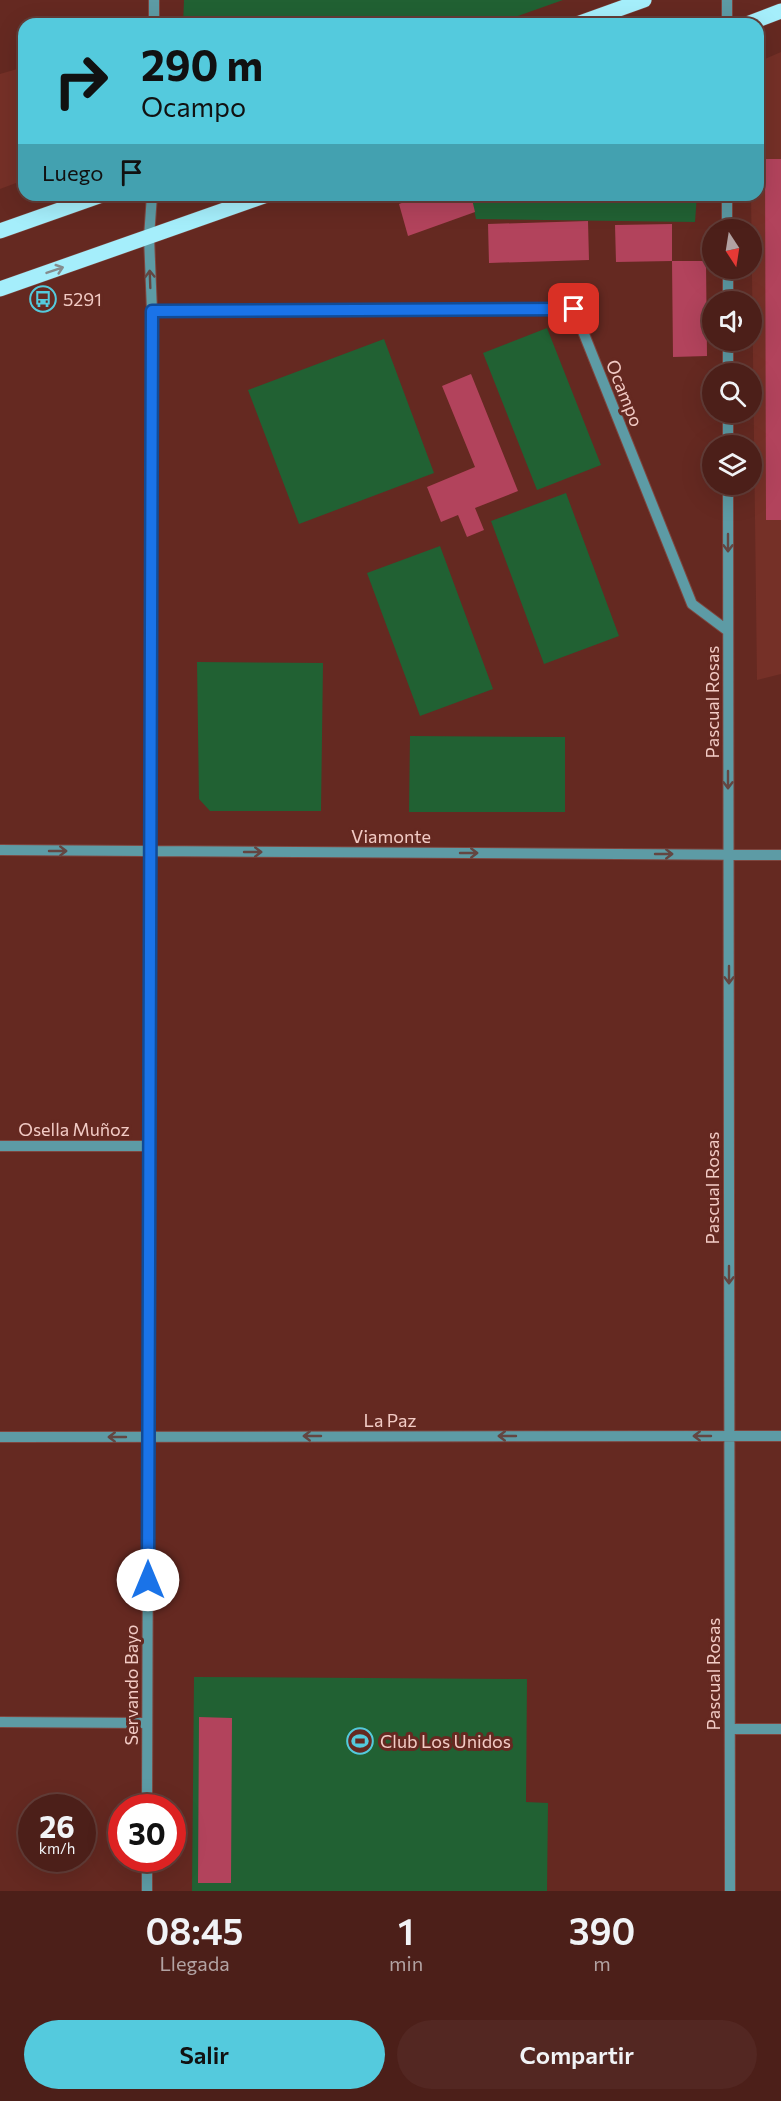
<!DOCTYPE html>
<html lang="es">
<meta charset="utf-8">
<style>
:root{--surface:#4c1f19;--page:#532722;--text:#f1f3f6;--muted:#b2a2a2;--line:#633d38;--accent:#54cadd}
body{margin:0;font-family:Commissioner,sans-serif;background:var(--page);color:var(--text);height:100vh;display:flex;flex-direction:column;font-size:22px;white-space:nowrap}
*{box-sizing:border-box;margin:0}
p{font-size:20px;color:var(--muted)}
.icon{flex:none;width:33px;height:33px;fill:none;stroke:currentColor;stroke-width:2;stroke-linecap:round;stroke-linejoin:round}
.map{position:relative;height:1891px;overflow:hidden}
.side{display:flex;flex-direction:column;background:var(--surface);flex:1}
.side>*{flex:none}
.top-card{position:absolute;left:18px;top:18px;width:746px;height:183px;border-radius:18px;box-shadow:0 6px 24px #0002,0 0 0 2px var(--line);background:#54cadd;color:#111;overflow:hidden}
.needle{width:39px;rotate:168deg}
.tools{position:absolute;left:702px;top:219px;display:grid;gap:12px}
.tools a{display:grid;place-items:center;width:60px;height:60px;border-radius:50%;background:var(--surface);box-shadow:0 6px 24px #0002,0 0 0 2px var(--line);font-size:30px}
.speed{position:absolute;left:18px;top:1794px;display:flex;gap:12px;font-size:30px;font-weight:700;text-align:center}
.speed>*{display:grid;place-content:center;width:78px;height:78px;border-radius:50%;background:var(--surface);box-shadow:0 6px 24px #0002,0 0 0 2px var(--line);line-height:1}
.speed small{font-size:15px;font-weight:400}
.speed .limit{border:9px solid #d22;background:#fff;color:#111}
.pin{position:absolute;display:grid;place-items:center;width:51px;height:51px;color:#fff;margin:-26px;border-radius:12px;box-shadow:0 3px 9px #0006}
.me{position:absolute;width:66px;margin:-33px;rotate:0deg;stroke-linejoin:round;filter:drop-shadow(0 0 4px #0008)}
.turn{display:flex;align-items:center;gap:21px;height:126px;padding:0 24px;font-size:27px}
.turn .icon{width:78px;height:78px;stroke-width:2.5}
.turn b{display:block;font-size:42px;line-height:51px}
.then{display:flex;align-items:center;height:57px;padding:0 24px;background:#0003;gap:12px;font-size:22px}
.eta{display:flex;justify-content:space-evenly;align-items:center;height:102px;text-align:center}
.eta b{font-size:36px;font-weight:600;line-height:42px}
.action{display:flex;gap:12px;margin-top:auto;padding:12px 24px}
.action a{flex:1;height:69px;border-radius:36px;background:var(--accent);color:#111;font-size:24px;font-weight:600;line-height:69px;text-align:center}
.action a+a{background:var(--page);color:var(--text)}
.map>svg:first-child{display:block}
</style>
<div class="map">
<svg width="781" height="1891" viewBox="0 0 781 1891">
<rect width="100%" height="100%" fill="#652921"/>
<path fill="#753027" d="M781,52v622l-24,6 -6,-485h7v-133z
M24,67v113l-24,9v-115z"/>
<path fill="#216133" d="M184,0h379l-68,24h-312z
M471,195h226l-2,27 -219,-3z
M547,328l54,137 -64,25 -54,-137z
M384,339l50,134 -135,51 -51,-134z
M566,493l53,143 -75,28 -53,-143z
M440,546l53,143 -73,27 -53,-143z
M197,662l126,1 -2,148h-111l-11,-12z
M410,736l155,1v75h-156z
M194,1677l333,2 -1,123 22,1 -1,88h-355z"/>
<path fill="#b2435c" d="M765,159h16v361h-15z
M423,195h48l4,17 -67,24 -9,-32z
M588,221l1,39 -100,3 -1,-39z
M672,224v37l-56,1 -1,-37z
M672,261h34l1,95 -34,1z
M471,374l47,117 -43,17 9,22 -17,7 -9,-22 -17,7 -14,-35 48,-20 -33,-81z
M199,1717l33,1 -1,165h-33z"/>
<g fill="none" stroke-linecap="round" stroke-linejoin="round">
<g stroke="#7e463f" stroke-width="12">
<path id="minor" d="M154,24v-24
M727,24v-24
M727,195v35
M728,268v34
M152,311l422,-2 118,295 36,27
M728,340v34
M728,412v34
M728,484l2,1407
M0,850l781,5
M0,1146h148
M0,1437l781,-1
M0,1722l147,1
M730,1729h51
M147,1808l5,-1497 -3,-74 3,-42
M147,1891v-33"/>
</g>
<g stroke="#7e463f" stroke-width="16">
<path id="major" d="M577,24l67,-24
M747,24l34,-13
M0,231l102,-36
M0,289l267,-94"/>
</g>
<use href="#minor" stroke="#5d9ba5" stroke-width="10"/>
<use href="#major" stroke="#a5eefb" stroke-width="15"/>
</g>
<defs><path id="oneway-shaft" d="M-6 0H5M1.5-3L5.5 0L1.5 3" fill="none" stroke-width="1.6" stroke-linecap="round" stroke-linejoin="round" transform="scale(1.5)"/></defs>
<use stroke="#858c8e" href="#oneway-shaft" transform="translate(55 270) rotate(-19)"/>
<g stroke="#634642">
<use href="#oneway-shaft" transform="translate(150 279) rotate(-92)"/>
<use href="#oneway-shaft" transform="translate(728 543) rotate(90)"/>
<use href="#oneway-shaft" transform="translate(728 780) rotate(90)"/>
<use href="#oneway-shaft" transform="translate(58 851)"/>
<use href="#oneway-shaft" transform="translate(253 852)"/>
<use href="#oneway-shaft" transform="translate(469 853)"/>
<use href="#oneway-shaft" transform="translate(664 854)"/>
<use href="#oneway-shaft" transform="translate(729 975) rotate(90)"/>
<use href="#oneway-shaft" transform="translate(729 1275) rotate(90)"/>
<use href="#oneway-shaft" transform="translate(312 1436) rotate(180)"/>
<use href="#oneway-shaft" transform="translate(507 1436) rotate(180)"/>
<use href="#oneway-shaft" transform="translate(702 1436) rotate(180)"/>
<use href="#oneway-shaft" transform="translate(117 1437) rotate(180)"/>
</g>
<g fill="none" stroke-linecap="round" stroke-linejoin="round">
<g stroke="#114b97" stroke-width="15">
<path id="route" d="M148,1580l4,-1269 422,-2"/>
</g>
<use href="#route" stroke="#1a73e8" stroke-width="10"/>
</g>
<defs>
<g id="bus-ring" transform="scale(1.35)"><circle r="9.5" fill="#652921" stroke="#54cadd" stroke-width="1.5"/><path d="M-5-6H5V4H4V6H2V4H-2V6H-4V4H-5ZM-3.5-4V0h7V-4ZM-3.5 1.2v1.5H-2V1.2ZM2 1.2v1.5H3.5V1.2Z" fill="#54cadd"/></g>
<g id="stadium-ring" transform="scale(1.35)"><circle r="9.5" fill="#652921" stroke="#54cadd" stroke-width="1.5"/><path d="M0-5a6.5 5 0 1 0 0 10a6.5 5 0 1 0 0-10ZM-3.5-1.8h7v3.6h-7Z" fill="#54cadd"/></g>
</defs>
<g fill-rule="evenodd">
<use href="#bus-ring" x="43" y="299"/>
<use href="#stadium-ring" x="360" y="1741"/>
</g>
<g text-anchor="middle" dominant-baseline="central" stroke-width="6" stroke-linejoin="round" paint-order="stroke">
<g font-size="18" fill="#f2cbc5" stroke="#652921" text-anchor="start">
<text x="63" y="299">5291</text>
<text x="380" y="1741">Club Los Unidos</text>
</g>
<g font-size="18" fill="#f2cbc5" stroke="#652921">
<text transform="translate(625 393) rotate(68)">Ocampo</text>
<text transform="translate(712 702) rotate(-90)">Pascual Rosas</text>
<text x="391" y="836">Viamonte</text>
<text x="74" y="1129">Osella Muñoz</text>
<text transform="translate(712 1188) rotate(-90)">Pascual Rosas</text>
<text x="390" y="1420">La Paz</text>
<text transform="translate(713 1674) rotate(-90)">Pascual Rosas</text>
<text transform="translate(131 1685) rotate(-90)">Servando Bayo</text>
</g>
</g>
</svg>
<div class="tools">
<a><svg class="needle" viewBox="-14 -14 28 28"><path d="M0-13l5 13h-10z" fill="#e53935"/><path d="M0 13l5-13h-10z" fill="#b2a2a2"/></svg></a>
<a><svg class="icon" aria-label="sound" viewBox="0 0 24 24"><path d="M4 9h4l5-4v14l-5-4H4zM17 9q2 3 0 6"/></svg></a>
<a><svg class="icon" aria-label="search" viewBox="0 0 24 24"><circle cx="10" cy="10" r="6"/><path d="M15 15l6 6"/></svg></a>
<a><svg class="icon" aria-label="layers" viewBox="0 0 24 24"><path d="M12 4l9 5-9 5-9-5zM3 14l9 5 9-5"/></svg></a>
</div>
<div class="speed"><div>26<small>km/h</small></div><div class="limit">30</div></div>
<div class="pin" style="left:574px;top:309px;background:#d93025"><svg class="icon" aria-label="arrive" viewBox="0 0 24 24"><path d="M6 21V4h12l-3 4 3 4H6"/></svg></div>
<svg class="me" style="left:148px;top:1580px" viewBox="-20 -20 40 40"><circle r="19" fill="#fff"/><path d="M0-13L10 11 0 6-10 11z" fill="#1a73e8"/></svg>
<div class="top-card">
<div class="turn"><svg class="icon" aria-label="right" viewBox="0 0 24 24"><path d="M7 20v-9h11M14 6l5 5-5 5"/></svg><div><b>290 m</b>Ocampo</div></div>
<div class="then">Luego<svg class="icon" aria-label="arrive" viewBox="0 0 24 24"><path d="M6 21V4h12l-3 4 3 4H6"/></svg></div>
</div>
</div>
<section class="side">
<div class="eta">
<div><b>08:45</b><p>Llegada</p></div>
<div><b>1</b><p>min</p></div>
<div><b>390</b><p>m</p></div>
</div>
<div class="action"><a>Salir</a><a>Compartir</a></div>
</section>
